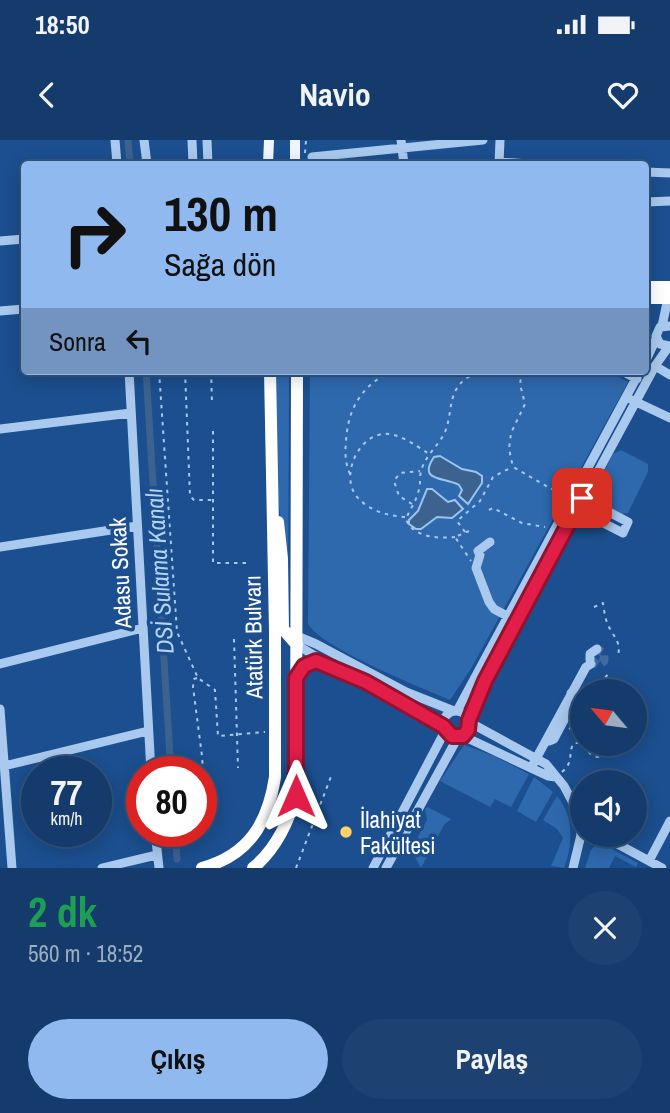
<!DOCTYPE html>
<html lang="tr">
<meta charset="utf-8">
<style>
:root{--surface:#143b6b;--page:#1d4271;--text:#f1f3f6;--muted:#9dadc1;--line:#33557e;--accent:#90b9f0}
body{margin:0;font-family:"Archivo Narrow",sans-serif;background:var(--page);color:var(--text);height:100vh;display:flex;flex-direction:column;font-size:26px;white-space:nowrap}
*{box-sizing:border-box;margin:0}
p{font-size:23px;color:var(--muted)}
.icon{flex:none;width:38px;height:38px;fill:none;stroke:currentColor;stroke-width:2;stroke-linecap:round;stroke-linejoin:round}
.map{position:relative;height:728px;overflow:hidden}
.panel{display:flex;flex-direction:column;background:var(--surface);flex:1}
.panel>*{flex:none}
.banner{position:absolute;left:21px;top:21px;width:628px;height:214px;border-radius:7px;box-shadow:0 4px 18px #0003,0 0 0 2px var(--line);background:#90b9f0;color:#111;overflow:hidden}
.needle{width:46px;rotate:299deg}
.buttons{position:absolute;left:570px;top:539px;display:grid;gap:14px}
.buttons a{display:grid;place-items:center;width:77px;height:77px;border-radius:50%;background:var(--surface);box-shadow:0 4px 18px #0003,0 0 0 2px var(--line);font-size:35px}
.speed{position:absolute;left:21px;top:616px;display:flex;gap:14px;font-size:35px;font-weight:700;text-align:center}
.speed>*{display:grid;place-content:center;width:91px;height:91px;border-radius:50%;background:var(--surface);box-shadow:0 4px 18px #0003,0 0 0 2px var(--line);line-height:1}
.speed small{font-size:18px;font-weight:400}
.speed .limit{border:10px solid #d22;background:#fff;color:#111}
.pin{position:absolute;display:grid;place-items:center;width:60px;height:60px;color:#fff;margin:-30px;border-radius:14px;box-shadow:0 4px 10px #0006}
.me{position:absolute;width:77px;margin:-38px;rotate:0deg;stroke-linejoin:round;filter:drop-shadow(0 0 5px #0008)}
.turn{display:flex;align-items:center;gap:24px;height:147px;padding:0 28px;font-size:32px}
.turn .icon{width:91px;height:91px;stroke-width:2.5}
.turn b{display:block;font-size:49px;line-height:60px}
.then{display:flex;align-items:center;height:66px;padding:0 28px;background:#0003;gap:14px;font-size:26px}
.round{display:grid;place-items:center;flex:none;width:74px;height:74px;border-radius:37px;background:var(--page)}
.head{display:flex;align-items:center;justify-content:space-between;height:119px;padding:0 28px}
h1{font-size:42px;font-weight:800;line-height:52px;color:#1e9e55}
.primary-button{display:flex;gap:14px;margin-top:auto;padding:14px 28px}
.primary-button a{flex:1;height:80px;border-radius:42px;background:var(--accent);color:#111;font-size:28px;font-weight:800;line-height:80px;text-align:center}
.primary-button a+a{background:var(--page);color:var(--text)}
.status{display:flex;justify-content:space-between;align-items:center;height:49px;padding:0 35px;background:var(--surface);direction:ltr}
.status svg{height:19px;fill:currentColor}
header{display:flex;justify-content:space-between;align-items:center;height:91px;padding:0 28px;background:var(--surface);font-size:32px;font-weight:800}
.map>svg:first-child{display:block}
</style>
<div class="status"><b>18:50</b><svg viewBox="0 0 49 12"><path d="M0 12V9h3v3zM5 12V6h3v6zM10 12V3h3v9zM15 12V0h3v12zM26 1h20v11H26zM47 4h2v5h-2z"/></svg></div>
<header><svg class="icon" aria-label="back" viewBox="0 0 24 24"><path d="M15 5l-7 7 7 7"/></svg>Navio<svg class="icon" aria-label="heart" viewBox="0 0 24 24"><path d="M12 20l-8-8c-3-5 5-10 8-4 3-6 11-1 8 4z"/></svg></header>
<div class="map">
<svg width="670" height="728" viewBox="0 0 670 728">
<rect width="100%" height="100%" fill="#1b4f8f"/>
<path fill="#2e69ad" d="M275,231h14l-1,257 -3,-78 -8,-59z
M310,231h297l21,11 -156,285 -22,33c-30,-13 -127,-51 -142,-76z
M621,310l27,14v8l-20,41 -7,1 -28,-15v-5l20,-40z
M464,605l30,11 35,18 -18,33 -16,-8 -5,8 -50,-26z
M534,637l19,15 -17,30 -19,-11z
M557,656c17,19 16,49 7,72l-13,-2 12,-28 -6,-9 -14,-9z
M427,667l24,12 -7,6 -23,43 -10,-18 16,-30 -2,-11z
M599,702l39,21 -2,4 -21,-11 -6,12h-24l6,-18z"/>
<path fill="#3c6290" stroke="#9cc4f0" stroke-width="2" d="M440,316l22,13 14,3 6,4v7l-14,21 -9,-8 3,-6 -3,-5c-14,-8 -42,-3 -25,-28z
M427,349h5l16,13 7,-2 8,9 -11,9 -15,-1 -16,12h-5l-7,-5v-4l9,-9z"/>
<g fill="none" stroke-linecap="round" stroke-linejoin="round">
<path stroke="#3c6290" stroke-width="7" d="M128,0l2,24
M146,231l25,401
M175,691l2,28"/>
<path stroke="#3d69a0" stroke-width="9" stroke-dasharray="9 4.5" stroke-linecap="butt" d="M590,520l8,5 6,-4v-8l-7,-4"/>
<path stroke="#a9c9ee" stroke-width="2" stroke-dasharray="3.5 5" stroke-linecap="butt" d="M305,13l1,-13
M159,231l18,261 21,46 17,12 3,46 47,-4
M185,231l5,125 4,4h18
M211,231l1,32
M467,231l9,3
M522,231l-2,13 5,20 -14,29 -2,16 4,18 51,29
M213,291v132h37
M350,334c-5,-11 -5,-21 -4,-33 2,-33 16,-56 46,-70
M412,364l-13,-8 -5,-15 6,-8 20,-2
M489,370l4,-2 29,15 23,4
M405,377c-16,-1 -35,-6 -46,-18 -20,-19 -3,-62 24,-65 15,-2 33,12 45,19
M469,391l-14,6 16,24
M465,392l-8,-11 23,-20 13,-24 19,-10
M455,397c-17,2 -43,0 -49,-18 4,-10 11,-19 13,-30 2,-7 0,-14 3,-21 5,-14 17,-23 23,-36 8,-19 2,-41 22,-54 11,-7 28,-1 42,-7
M594,467l9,-4c1,7 2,15 5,22 5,11 15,19 9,32
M234,499l4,129
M197,538l-3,1 -1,8 9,69 4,62
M583,548l18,-5 7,-9
M569,588l14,6
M603,604l17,8
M562,632c13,-11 5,-19 12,-29h7c7,7 11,18 24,12l5,-8
M296,728l36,-94"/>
<path stroke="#a9c9ee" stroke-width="9" d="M115,0l2,24
M144,0l3,24
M192,0l1,24
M207,0l1,24
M401,0l3,24
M312,17l171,-17
M499,22l30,2
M499,24l1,-24
M646,32l24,1
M646,62l24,-1
M0,101l24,-2
M0,171l24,-2
M662,186l6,-28
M670,186l-10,1 -4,9 4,8 10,2
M646,220l10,-21
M655,226l15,9
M129,231l22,401
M622,231l15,8
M632,260l38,18
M0,289l131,-16
M576,369l47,24 5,-11 -46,-24
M490,402l-12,9 2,4 -4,13 13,34 5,7 15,8
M0,407l137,-21
M297,496l19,8 90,48 48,19
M297,505l25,15
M590,520v-6l7,-5
M0,524l143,-36
M347,533l96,53
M0,569l12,159
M443 584a13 13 0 1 1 26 0a13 13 0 1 1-26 0Z
M457,571l183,-340
M469,580l16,-39 170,-315 14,-20
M469,582l77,42 18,22 9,17 7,21 1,11 -8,33
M463,596l85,40 8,1
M549,601l5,-2 19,-36 -2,-10
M4,626l144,-35
M531,628l55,-101 5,-3
M155,691l4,37
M601,695l61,33
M649,721l21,-40
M102,728l54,-13
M373,728l72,-137
M386,728l72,-131"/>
<path stroke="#f0f6ff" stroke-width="10" d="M295,0v24
M268,24l1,-24"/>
<path stroke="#fff" stroke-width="12" d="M646,147h24
M646,158h24
M278,382l4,37 1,70 14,16
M296,538l8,-13 12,-4 24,12 10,1
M202,728c47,-13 66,-45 73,-91v-146l-5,-260
M253,728c23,-19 35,-44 43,-73l1,-424"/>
</g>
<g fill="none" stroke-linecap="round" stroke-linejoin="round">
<g stroke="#92132f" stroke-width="18">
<path id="route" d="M296,656v-118l8,-12 12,-5 50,21 77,44 9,10h11l5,-6 1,-10 16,-39 97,-183"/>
</g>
<use href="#route" stroke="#e11d48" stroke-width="12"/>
</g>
<circle fill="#ffd166" stroke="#1b4f8f" stroke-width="2.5" cx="346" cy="692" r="7"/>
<g text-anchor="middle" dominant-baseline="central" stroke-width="7" stroke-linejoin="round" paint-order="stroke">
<g font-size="23" fill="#fff" stroke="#1b4f8f">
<text transform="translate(120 433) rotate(-93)">Adasu Sokak</text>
<text transform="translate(253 497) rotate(-91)">Atatürk Bulvarı</text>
</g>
<g font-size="23" fill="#fff" stroke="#1b4f8f" text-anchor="start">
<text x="360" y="679">İlahiyat<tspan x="360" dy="26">Fakültesi</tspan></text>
</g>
<g font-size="24" font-style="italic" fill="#b5d3f5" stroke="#1b4f8f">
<text transform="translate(159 431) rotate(-94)">DSİ Sulama Kanalı</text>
</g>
</g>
</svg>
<div class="buttons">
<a><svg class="needle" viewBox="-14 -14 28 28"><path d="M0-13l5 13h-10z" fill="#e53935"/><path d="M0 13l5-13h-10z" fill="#9dadc1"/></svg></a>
<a><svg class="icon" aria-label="sound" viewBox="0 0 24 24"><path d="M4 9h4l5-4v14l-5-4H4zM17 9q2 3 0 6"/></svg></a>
</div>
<div class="speed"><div>77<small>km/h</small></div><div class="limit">80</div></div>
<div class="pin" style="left:582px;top:358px;background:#d93025"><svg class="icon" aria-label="arrive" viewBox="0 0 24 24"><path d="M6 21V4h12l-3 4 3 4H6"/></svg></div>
<svg class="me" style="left:296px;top:656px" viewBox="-20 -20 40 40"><path d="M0-17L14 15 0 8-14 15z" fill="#e11d48" stroke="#fff" stroke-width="4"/></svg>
<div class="banner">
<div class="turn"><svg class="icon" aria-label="right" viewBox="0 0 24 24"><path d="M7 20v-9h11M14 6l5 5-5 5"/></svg><div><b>130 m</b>Sağa dön</div></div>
<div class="then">Sonra<svg class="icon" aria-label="left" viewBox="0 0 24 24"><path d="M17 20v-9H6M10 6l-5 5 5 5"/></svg></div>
</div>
</div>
<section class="panel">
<div class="head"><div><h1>2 dk</h1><p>560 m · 18:52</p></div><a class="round"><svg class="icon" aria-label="close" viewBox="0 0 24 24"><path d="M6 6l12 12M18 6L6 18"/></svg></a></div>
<div class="primary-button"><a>Çıkış</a><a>Paylaş</a></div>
</section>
